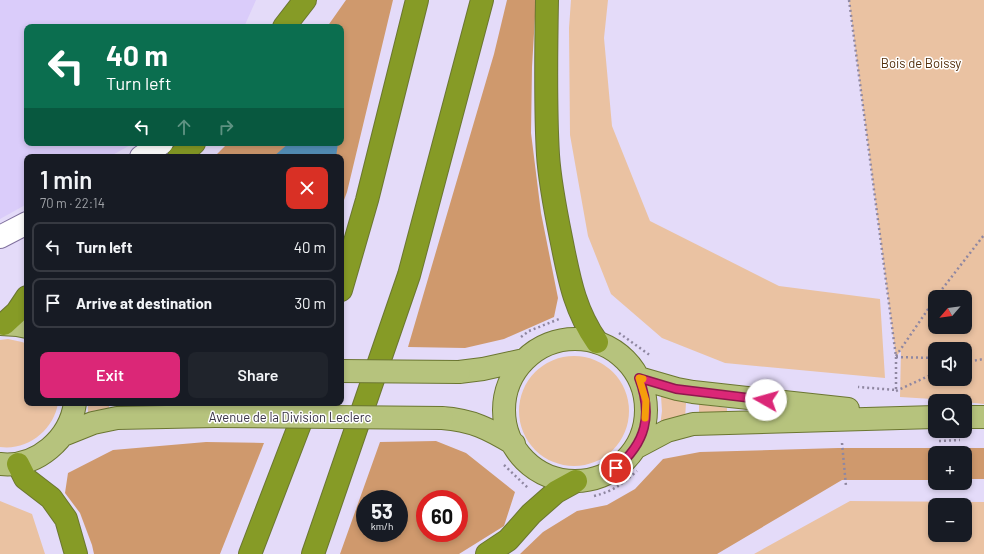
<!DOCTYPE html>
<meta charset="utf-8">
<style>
:root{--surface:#171b24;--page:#20242c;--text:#f1f3f6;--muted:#9ea1a6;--line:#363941;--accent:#db2777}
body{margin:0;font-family:Barlow,sans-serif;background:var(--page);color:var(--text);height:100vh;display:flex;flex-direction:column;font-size:15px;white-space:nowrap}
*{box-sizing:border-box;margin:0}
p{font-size:13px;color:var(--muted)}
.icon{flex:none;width:22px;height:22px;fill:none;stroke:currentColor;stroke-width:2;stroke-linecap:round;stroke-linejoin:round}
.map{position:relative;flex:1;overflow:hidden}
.drawer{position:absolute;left:24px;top:154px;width:320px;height:252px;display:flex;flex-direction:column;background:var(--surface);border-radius:8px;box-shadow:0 2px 6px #0003}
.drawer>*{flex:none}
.top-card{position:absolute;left:24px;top:24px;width:320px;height:122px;border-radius:8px;box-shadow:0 2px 6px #0003;background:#0b6e4f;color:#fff;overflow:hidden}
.needle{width:26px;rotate:242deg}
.fabs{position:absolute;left:928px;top:290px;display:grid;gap:8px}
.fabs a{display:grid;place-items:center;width:44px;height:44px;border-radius:8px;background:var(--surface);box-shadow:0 2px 6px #0003;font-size:20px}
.speed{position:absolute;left:356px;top:490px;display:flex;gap:8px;font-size:20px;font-weight:700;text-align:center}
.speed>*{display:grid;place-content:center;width:52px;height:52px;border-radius:50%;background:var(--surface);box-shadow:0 2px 6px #0003;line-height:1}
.speed small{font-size:10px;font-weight:400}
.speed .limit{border:6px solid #d22;background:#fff;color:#111}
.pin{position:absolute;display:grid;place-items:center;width:34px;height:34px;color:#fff;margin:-17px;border:2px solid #fff;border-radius:50%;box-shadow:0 1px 4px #0007}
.me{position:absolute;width:44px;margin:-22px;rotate:277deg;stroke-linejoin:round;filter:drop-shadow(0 0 3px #0008)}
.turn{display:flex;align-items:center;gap:14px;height:84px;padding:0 16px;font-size:18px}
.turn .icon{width:52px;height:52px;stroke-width:2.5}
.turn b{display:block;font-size:28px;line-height:34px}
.lanes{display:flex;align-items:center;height:38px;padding:0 16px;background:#0003;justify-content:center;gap:20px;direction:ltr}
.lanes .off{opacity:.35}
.round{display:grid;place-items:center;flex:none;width:42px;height:42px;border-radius:8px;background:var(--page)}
.head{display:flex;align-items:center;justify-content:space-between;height:68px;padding:0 16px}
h1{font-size:24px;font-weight:600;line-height:30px}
.button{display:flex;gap:8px;margin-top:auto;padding:8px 16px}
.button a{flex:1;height:46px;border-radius:8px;background:var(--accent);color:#fff;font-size:16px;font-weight:600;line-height:46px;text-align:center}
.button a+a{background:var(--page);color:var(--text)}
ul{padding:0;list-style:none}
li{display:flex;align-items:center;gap:12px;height:50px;margin:0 8px 6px;padding:0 8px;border:2px solid var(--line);border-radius:8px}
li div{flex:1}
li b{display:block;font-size:15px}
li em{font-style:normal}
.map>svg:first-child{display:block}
</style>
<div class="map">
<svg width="984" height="554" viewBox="0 0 984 554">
<rect width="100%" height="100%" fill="#e4dbf9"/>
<path fill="#daccfa" d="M0,0h256l-12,27h-217v116h107l-25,14h-82v47l-27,15z"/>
<path fill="#eac2a2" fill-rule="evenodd" d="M571,0h37l-4,38 8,88 38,95 129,65 101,13 5,79 -160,-15 -63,-25 -51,-44 -23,-58 -18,-101 -1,-107z
M849,0h135v404l-19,-2v-1l-65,-4 1,-47 -5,7zM935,297h30v30h-30zM935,349h30v30h-30z
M8,339l14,3 5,2v59h31c-4,27 -31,48 -58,44v-107z
M519 411a55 55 0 1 1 110 0a55 55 0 1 1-110 0Z
M661,396l25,7 -1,15 -25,8 2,-15z
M88,403h21v5l-21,4z
M699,404l28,4v8h-28z
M0,501l32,13 13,40h-45z
M850,501l134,1v52h-230zM935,505h30v30h-30z"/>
<path fill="#cf996d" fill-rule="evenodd" d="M346,0h47l-46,192 -6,16v-51h-127l14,-14h113v-116h-14z
M507,0h29l-4,67 -1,66 10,80 17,85 -4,19 -50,22 -39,9 -57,-1 86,-293z
M436,441l30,12 49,39 -11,34 -45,28h-119l40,-112zM365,499h34v34h-34zM425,499h34v34h-34z
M206,442l58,1 -44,111h-126l-2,-9 -12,-32 -15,-20 3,-20 45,-23z
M838,448h146v31h-19v-26h-30v27h-93l-125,74h-197l23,-22 34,-21 30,-6 28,-16 28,-30 37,-7z"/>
<path fill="#5591ba" d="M289,143h49l-2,14h-63z"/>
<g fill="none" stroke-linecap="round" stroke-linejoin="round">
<g stroke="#80719e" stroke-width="24">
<path id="minor" d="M141,157l21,-14
M0,237l27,-14"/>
</g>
<g stroke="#6b7631" stroke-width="24">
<path id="major" d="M0,324l17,1 10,2
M504 410a71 71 0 1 1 142 0a71 71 0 1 1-142 0Z
M459,372l24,-3 41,-9
M639,378l38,11 16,3 155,17
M965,417h19
M442,418c30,2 47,11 72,26
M63,435l30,-12 24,-5 98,-2
M635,448l32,-17 26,-7 242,-7
M0,464c37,4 70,-25 75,-61"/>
</g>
<g stroke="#6b7631" stroke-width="24">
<path id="highway" d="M547,0c-1,52 -2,104 1,155 2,31 9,63 15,93 7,35 13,64 34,94
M284,27l21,-27
M179,157l15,-14
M341,290l26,-90 50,-200
M4,324l13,-12 10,-15
M18,464l7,14 26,20 15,21 10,35
M250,554l58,-151
M313,554l96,-279 73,-275
M487,554l21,-14 23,-26 25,-22 20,-11"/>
</g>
<path stroke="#8f87a1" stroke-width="2.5" stroke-dasharray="2 3" stroke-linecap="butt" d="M849,0l47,357v33l-38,-3
M936,297l48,-62
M619,333l32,23
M521,337l8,-6 30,-12
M896,356l39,-57
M896,357l39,1
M965,359h9
M965,362l19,-3
M896,391l39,-18
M939,441l21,-1
M842,443l4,43
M504,465l24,23
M594,496c20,-5 28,-12 43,-25"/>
<use href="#minor" stroke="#fff" stroke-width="22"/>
<use href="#major" stroke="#b6c37d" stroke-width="22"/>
<use href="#highway" stroke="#869b26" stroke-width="22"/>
<g stroke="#6b7631" stroke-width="24" stroke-linecap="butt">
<path id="major-bridge" d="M341,371l118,1
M215,416l227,2"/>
</g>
<use href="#major-bridge" stroke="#b6c37d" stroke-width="22"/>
</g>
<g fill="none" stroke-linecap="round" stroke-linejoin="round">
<g stroke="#8e194d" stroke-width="10">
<path id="route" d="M616,468c30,-25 37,-53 23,-90l37,11 90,11"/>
</g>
<use href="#route" stroke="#db2777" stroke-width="7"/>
<path stroke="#f59e0b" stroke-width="7" d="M643,379l-4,-1 7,23 -1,17"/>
</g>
<g text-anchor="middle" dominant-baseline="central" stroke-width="3" stroke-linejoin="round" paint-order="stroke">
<g font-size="13" fill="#54300d" stroke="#fff">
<text x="921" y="63">Bois de Boissy</text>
</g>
<g font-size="13" fill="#393246" stroke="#fff">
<text x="290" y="417">Avenue de la Division Leclerc</text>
</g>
</g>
</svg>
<div class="fabs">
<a><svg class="needle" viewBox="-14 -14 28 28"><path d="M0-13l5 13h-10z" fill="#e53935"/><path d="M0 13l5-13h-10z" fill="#9ea1a6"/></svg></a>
<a><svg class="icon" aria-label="sound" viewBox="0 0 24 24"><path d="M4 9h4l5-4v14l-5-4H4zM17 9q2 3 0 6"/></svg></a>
<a><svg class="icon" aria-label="search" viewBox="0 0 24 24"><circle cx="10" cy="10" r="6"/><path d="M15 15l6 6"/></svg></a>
<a>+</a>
<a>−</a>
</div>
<div class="speed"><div>53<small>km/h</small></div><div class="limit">60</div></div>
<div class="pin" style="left:616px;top:468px;background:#d93025"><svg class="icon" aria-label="arrive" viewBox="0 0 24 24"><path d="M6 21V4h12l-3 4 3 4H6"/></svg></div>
<svg class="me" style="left:766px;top:400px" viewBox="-20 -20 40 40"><circle r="19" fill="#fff"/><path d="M0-13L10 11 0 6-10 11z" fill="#db2777"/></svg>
<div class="top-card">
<div class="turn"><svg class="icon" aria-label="left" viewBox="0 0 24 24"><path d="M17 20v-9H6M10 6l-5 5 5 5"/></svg><div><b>40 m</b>Turn left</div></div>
<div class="lanes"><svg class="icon" aria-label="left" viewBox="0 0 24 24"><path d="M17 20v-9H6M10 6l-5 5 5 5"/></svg><svg class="icon off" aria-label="ahead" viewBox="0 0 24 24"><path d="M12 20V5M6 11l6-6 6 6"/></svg><svg class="icon off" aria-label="right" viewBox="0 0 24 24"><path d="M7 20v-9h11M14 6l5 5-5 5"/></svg></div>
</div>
<section class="drawer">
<div class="head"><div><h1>1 min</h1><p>70 m · 22:14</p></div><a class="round" style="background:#d93025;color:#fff"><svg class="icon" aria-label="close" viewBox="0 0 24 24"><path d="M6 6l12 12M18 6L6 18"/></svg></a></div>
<ul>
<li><svg class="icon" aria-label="left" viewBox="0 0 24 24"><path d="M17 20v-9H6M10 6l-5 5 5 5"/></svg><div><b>Turn left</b></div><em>40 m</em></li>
<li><svg class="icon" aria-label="arrive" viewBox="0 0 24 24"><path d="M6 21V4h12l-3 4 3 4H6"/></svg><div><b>Arrive at destination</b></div><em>30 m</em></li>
</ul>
<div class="button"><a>Exit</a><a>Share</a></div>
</section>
</div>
